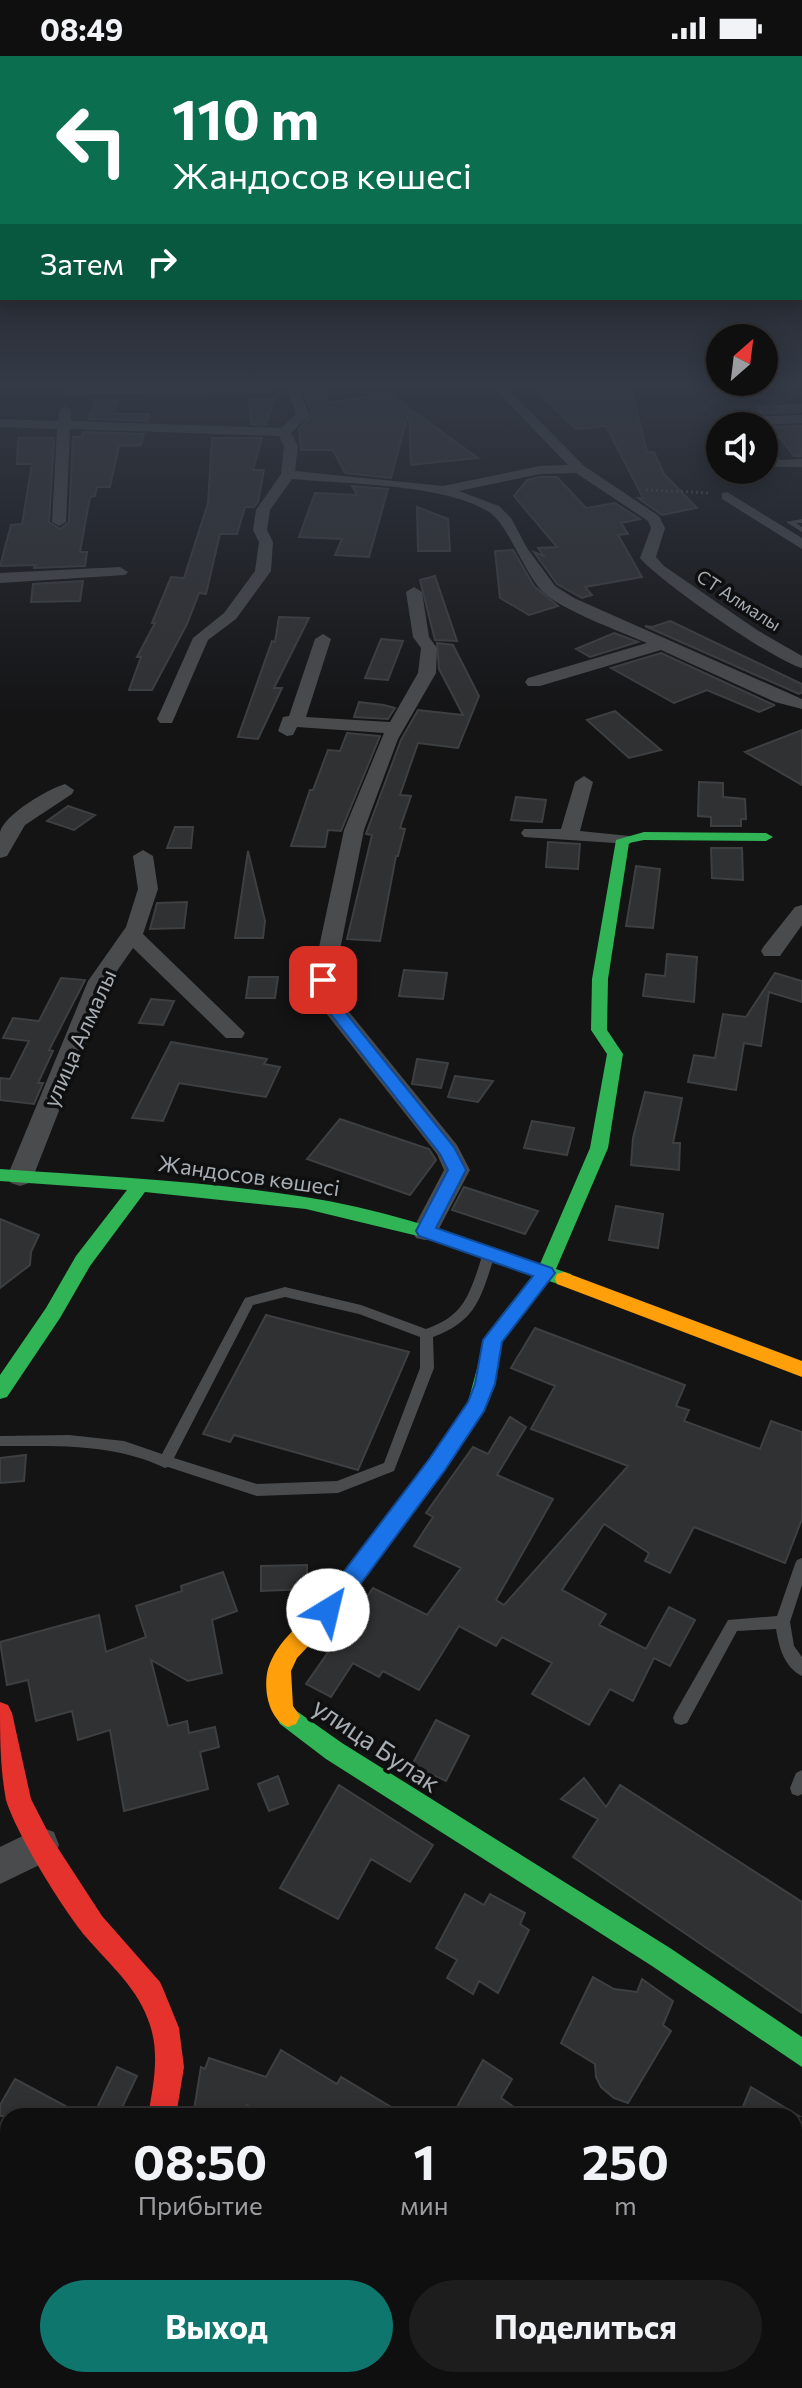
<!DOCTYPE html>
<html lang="ru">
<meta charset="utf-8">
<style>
:root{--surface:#0f0f10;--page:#1d1d1e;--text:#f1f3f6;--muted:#9b9c9f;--line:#2f2f30;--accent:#0f766e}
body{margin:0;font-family:Commissioner,sans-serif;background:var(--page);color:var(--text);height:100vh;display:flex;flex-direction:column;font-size:30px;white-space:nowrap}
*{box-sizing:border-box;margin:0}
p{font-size:26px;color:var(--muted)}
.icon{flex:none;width:44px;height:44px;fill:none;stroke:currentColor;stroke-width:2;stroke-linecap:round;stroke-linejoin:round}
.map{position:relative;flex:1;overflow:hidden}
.panel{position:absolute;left:0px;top:2052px;width:802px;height:280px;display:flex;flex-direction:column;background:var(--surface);border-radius:24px 24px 0 0;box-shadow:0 4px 20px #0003,0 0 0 2px var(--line)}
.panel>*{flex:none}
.guide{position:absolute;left:0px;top:0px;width:802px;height:244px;box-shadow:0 4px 20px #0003,0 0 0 2px var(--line);background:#0b6e4f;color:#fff;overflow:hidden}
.needle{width:52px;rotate:28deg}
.tools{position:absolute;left:706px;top:268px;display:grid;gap:16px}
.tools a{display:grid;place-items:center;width:72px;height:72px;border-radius:50%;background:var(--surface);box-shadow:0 4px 20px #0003,0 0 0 2px var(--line);font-size:40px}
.pin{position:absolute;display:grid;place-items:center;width:68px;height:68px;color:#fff;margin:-34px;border-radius:16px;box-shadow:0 4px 12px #0006}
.me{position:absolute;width:88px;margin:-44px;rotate:36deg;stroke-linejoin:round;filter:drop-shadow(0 0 6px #0008)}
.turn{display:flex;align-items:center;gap:28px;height:168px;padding:0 40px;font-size:36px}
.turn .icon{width:104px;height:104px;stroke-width:2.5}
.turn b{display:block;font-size:56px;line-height:68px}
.then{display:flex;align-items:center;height:76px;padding:0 40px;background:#0003;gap:16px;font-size:30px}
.eta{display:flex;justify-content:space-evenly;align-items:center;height:136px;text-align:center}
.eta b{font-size:48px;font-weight:700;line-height:56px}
.primary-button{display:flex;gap:16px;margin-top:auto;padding:16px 40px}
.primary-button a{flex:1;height:92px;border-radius:48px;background:var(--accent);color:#fff;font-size:32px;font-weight:700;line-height:92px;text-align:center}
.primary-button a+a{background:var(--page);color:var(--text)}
.status{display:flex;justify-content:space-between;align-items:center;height:56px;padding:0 40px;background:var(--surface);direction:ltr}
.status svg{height:22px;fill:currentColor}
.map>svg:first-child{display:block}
</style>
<div class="status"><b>08:49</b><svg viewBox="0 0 49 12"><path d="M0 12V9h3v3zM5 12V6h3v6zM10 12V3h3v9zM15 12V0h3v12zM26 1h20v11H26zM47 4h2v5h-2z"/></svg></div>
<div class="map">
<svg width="802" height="2332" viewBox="0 0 802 2332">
<rect width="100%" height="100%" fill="#141415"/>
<path fill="#303132" stroke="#3d3f41" stroke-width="2" d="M536,331h95l16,65h7l10,22 33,34 -35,7 -24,-17h5l-37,-72 -30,3 -36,-34 4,-1z
M323,332l5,15 60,-10 90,65 -67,7 -2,-54 -18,67 -46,-5 -12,-23h-32l-2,-21 13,-15 -9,-24z
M274,343l-8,26 -15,-1 -2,-24z
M96,344h22l-5,14h36l-1,7 -60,-2z
M802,349v7l-41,1 -5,-6z
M802,370v30h-8l-23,-29z
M83,376l61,2 -3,11 -22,1 -9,41h-13l-2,9 -5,1 -10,55h7l-2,14 -51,2 1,-3 -35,1 11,-41 11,-1 10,-60h-15l1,-26h36l-5,84 11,7 9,-7 4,-85h8z
M212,382h50l-9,32h11l-6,32 -4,5h-9l-8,27h-17l-14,60 -7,-1 -12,31 -35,66h-23l12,-33h-4l18,-34h-3l19,-46 13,1 24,-75z
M540,421h17l29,31 29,-5 25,16 -19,4 7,11 -10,1 24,42 -57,10 7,8 -10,3 -25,-14 -23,-32 10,4 -6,-8 19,-1 -43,-51 13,-16z
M352,430l36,3 -19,68 -34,-2 7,-16 -43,-2 16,-44 42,2z
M417,451l31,12 2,32h-32z
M513,494l21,36 24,20 -29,9 -29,-17 -5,-47z
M435,520l22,65 -22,-1 -15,-60z
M83,525l-3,20 -49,1 2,-18z
M279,561l30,1 -35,70h8l-24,51 -20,-2 34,-96 3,1z
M670,565l132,63v9l-3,1 -154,-68 7,1z
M614,577l24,9 -48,15 -14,-8z
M381,583l22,2 -15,39 -23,-2z
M437,587l16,2 26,51 -21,52 -40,-5 -18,52 11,1 -11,32 5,1 -7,27h-2l-16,85 -33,-2 25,-104 -6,-1 1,-3 34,-91 17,-30 45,5 -24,-46z
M661,597l113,52h1l-16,7 -52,-22 -33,13 -63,-35z
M359,646l25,3 11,3 -7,11 -34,-2z
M615,655l46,39 -32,8 -42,-38z
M802,674v55l-57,-33z
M347,677l33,3 -39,95 -13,-1 -3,17 -34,-1 19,-56h3l15,-40 12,1z
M699,726l24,1v14l22,2 1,20h-5v7h-30v-9l-13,-1z
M516,741l30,3 -4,22 -31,-2z
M68,750l27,9 -21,15 -27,-9z
M175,771h18l-2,21h-24z
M548,786l32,2 -2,25 -32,-2z
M711,792h31l1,32 -31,-2z
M248,795l17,70 -2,17h-28z
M636,810l24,3 -7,59 -27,-2z
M187,846l-3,26 -34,1 7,-26z
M667,898l30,3 -3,45 -51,-6 3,-22 19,2z
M404,914l43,3 -4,26 -44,-3z
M775,917l27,8v21l-33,-10 -8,54 -17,-3 -8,47 -48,-8 6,-27 21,3 8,-44 23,3z
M249,921h29l-3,21h-29z
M61,922l24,2 -36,70 4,1 -15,32h5l-9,21 -34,-4v-22l10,1 19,-38 -26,-3 10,-20 26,3z
M151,943l23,2 -11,24 -24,-2z
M171,986l96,17 -3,5 16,3 -14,30 -87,-14 -16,38 -31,-3z
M417,1003l31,4 -7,25 -29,-4z
M455,1020l38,5 -15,21 -30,-5z
M645,1036l37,6 -9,45h7l-1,27 -48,-5 2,-27z
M340,1063l89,30 7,11 -26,35 -103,-36z
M532,1065l42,7 -7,27 -43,-7z
M464,1131l74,24 -13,23 -73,-24z
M616,1150l47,8 -5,34 -49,-8z
M0,1163l39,16 -8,17 -1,13 -30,23z
M266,1259l143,37 -51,118 -124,-35 -4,7 -27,-8z
M535,1272l150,57 -9,21 13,4 -5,11 76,28 11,-28 31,11v87l-17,44 -91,-36 -24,46 -25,-12 4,-8 -45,-29 -42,66 44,24 -7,11 47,24 23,-42 26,13 -25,46 -16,-8 -21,43 -23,-12 -21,36 -57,-31 20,-31 -50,-26 -6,9 -37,-20 -40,64 -36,-19 -4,6 -26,-14 -22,34 -25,-13 67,-96 54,27 34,-47 -47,-22 19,-29 -7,-4 47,-66 15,7 22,-37 16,10 -29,48 56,24 -57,101 8,5 124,-139 -97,-37 24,-43 -44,-18z
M26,1399l-2,26 -24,2v-25z
M307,1509v24l-46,2v-25z
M223,1516l14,39 -25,9 10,53 -34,8 -37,-21 17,66 19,-5 2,12 26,-6 4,20 -19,5 8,37 -84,22 -14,-81 -32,10 -6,-29 -36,10 -8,-41 -21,5 -7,-43 99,-27 7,37 40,-15 -10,-31 46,-15 -1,-5z
M436,1664l33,16 -23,45 -34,-16z
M278,1720l10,28 -19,7 -11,-27z
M584,1722l22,29 14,-22 182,117v111l-229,-156 25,-38 -37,-20z
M339,1729l94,60 -23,37 -39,-23 -33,60 -58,-31z
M465,1838l19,11 6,-11 35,19 -5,11 9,6 -31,63 -19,-12 -6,13 -26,-16 10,-18 -21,-12z
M593,1921l21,12 23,3 5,-13 31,22 -10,24 8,6 -43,72 -14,-5 -13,-11 -5,-10 -1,-13 -34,-21z
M281,1994l56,34 4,-7 65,39h-142l-17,-11 -4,11h-50l8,-49 4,2 4,-11 57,19z
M483,2004l29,19 -11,19 26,18h-75z
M117,2011l20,9 -19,40h-25z
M15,2023l69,37h-84v-11z
M751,2031l48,29h-60z"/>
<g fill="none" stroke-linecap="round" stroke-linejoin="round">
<path stroke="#4b4c4e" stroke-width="3" stroke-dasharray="2 3" stroke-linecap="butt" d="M646,434l65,3"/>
<path fill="#494b4d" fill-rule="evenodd" d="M802,463v4h-6l6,4v5l-16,-10z
M490,1192l6,4c-15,43 -17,68 -63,85l1,31 -40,103 -56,22 -81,3 -89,-29 -3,1c-51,-25 -109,-22 -165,-22v-10l69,-1 55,6 38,13 83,-156 40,-11 76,18 65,24c34,-12 41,-28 52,-60 3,-9 4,-17 12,-21zM285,1241l74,17 61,23v31l-36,95 -47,18 -80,3 -83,-26 79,-153z
M802,1502v27l-12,37 4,24 8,11v19c-18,-9 -23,-29 -26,-47l-39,2 -50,92 -6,2 -6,-2 -2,-5 2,-5 53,-93 49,-4 18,-52 2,-4z
M802,1714v24l-4,2 -6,-2 -2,-6 6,-15z"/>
<path fill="#494b4d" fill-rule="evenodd" d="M273,331l-6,4 -200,4 -6,-4 13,-4z
M287,331h12l10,28 -18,18 7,13 -3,25 148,15 97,-20 28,-1 -75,-78h13l78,79 75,50 6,12 -9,29 8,9 93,64 45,26v12c-28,-7 -143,-87 -162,-110l11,-30 -3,-7 -72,-48 -36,1 -81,17 40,15 12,12 16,30 28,38 19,12 228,101v10l-27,-7 -114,-52 -121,36h-12l-3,-4 3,-4 119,-35c-27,-12 -84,-32 -104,-51 -19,-19 -35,-68 -54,-80 -44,-28 -144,-28 -197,-33l-22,31 -3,20 6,12 -2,29 -35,48 -28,21 -36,83h-12l-3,-4 36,-81 31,-25 31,-42 4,-29 -6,-12 3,-20 25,-36 3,-28 -5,-10 -209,-7 -4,93 -7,4 -7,-4 5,-93 -57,-2v-8l58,2 1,-11 6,-4 6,4v11l210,7 15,-14z
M802,359v8l-62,3 -3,-5 6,-4z
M764,388l5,1 11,15 22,-1v8h-31l-7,-10z
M727,436l75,46v11l-80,-50v-6z
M120,511l8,5 -3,3 -125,8v-10z
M414,531l8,5 7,45 8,11 -1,25 -38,66 -34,91 -30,150 7,22 116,143 13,25 -36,68 -9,2 -9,-2 -4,-7 32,-61 -7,-16 -115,-146 -10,-28 32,-150 40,-97 -87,-6 -4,8 -6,1 -9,-5 5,-14 6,-1 26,-77 8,-5 8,5 -25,78 84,5 28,-49 3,-25 -8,-11 -7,-45z
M584,720l9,6 -13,49 50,5 3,4 -3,4 -106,-7 -3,-4 3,-4h37l14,-47z
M65,728l9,6 -2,4 -47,31 -18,31 -7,2c0,-8 0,-18 0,-26 5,-18 48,-43 65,-48z
M143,794l10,6 5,33 -15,45 102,99 -3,5h-16l-93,-90 -23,33 -77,196 -4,6 -9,3 -9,-3 -4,-6 81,-196 38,-54 12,-38 -5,-33z
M802,849v20l-22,31h-16l-3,-5 3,-5 31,-39z
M41,1771l13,5 5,13 -5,13 -54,26v-37z
M0,2161l8,3v44l-8,-3z
M492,2324h45l4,8h-46z"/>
<path fill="#30b455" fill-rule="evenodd" d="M644,776l122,1 7,4 -7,4 -122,-1 -15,3 -21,136 -1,51 16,24 -15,94 -52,121 15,5 2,5 -2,5 -7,2 -15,-5 -47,61 -7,42 -8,21 -48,71 -7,3 -7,-3 -3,-6 46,-68 18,-67 47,-60 -111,-38 -116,-28 -161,-17 -55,74 -30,52 -53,79 -7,2v-24l46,-67 30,-52 51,-66 -127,-9v-12c101,7 204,12 305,28 80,12 158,40 235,67l50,-116 17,-94 -16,-24 1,-51 24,-139z
M288,1649l54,38 328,205 132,89v30l-150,-101 -326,-207 -46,-35 -4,-8 4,-8z
M50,2324h33l-4,8h-33z"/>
<path fill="#ff9f0a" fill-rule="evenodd" d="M564,1216l238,89v16l-245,-93 -2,-5 2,-5z
M432,1405l7,3 3,6 -3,6 -103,141 -39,41 -6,13 2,35 7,10 -4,8 -8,3c-20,-8 -25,-39 -20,-58 9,-29 35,-46 53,-67 36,-44 69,-92 104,-138z"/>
<path fill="#e5322d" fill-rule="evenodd" d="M0,1646l8,3 4,8 19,86 19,37 52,80 58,66 4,9 15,37 5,39 -8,49h-28c5,-30 12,-60 2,-91 -11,-36 -40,-60 -64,-88 -24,-29 -69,-102 -80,-137 -6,-32 -6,-65 -6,-98z"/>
</g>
<linearGradient id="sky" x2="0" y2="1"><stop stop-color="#0b0b0c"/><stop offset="0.5" stop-color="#343a46"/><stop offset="1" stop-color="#343a46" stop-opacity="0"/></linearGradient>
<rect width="802" height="658" fill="url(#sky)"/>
<path fill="#1a73e8" stroke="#114b97" stroke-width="2" d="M323,920l8,4 6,22 117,145 12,23 -30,58 116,40 3,5 -53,69 -7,42 -11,27 -39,59 -109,147 -8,3 -8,-3 -4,-7 4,-7 110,-145 38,-56 7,-18 8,-44 50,-64 -114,-40 -3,-5 32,-61 -8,-16 -118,-151 -7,-23z"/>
<g text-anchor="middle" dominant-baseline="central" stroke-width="7" stroke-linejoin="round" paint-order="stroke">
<g font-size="18" fill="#a7aeb4" stroke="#0f0f10">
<text transform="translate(739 544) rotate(33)">СТ Алмалы</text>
</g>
<g font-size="22" fill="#a7aeb4" stroke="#0f0f10">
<text transform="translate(79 982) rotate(-66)">улица Алмалы</text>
<text transform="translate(249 1119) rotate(8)">Жандосов көшесі</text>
</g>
<g font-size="26" fill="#a7aeb4" stroke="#0f0f10">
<text transform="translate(377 1688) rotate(34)">улица Булак</text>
</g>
</g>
</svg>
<div class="tools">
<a><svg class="needle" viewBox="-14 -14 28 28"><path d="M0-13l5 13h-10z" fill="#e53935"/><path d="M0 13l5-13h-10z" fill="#9b9c9f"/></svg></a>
<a><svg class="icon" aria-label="sound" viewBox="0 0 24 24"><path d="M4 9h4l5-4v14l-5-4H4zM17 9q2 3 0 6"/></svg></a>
</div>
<div class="pin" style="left:323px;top:924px;background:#d93025"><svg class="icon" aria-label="arrive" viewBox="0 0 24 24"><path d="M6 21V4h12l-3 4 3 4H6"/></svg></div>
<svg class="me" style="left:328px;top:1554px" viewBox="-20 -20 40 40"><circle r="19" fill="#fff"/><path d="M0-13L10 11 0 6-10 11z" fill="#1a73e8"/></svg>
<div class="guide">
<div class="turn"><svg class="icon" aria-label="left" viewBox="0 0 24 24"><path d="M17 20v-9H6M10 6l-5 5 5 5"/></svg><div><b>110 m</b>Жандосов көшесі</div></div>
<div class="then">Затем<svg class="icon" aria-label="right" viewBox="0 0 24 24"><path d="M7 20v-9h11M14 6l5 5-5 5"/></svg></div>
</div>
<section class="panel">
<div class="eta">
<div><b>08:50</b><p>Прибытие</p></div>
<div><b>1</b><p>мин</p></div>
<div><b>250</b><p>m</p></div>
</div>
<div class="primary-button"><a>Выход</a><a>Поделиться</a></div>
</section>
</div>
